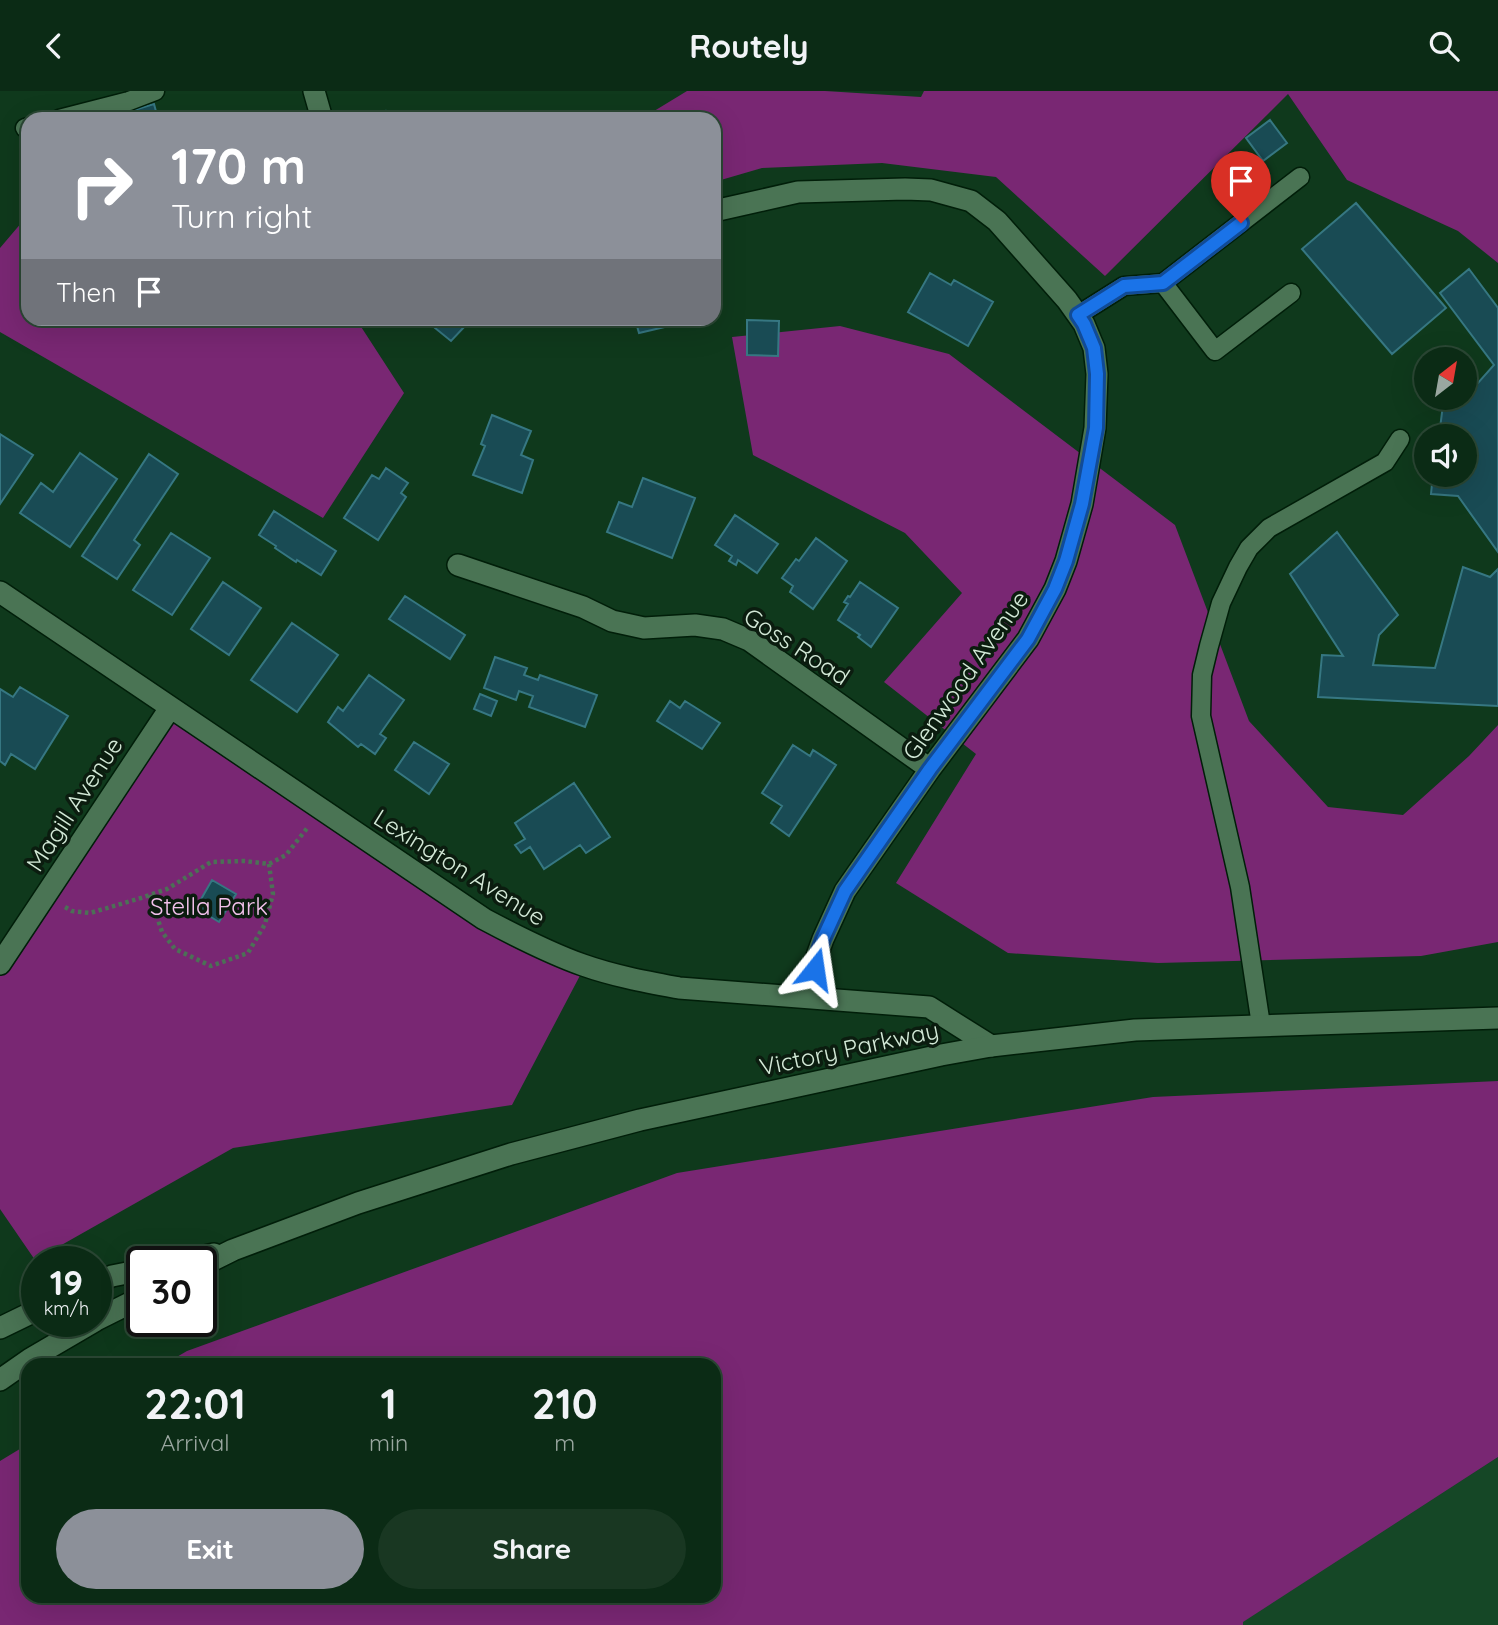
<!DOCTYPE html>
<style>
:root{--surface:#0b2b15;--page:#193722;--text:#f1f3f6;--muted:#9aa7a0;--line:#2b4734;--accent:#8c9099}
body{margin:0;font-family:Quicksand,sans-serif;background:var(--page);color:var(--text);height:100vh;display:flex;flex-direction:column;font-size:26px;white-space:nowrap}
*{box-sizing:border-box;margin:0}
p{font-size:23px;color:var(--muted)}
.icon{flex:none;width:38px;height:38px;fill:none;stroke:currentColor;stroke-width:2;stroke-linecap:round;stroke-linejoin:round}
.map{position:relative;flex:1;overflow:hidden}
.side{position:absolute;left:21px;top:1267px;width:700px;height:245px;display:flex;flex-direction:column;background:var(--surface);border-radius:21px;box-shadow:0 7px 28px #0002,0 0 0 2px var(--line)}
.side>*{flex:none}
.top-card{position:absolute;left:21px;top:21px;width:700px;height:214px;border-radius:21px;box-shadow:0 7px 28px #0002,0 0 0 2px var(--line);background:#8c9099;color:#fff;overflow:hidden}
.needle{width:46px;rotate:31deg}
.tools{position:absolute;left:1414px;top:256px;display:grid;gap:14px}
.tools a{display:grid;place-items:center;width:63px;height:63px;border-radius:50%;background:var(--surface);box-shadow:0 7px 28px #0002,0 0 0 2px var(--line);font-size:35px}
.speed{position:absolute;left:21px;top:1155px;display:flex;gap:14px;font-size:35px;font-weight:700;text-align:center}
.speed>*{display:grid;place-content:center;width:91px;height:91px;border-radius:50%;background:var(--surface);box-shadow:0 7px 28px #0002,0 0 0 2px var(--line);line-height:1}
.speed small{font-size:18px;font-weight:400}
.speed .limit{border:4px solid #111;border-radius:10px;background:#fff;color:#111}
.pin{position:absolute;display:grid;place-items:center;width:60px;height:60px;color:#fff;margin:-72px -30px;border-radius:50% 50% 50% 0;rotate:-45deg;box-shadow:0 0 7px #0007}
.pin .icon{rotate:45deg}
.me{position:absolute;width:77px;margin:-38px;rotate:15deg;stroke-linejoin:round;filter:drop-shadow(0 0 5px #0008)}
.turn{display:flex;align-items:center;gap:24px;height:147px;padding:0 35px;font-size:32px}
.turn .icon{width:91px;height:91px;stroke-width:2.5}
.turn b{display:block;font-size:49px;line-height:60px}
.then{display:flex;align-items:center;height:66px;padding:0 35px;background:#0003;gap:14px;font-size:26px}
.eta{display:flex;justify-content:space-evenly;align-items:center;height:119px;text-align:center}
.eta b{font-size:42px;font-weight:800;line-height:49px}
.action{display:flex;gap:14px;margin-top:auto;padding:14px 35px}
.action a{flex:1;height:80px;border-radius:42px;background:var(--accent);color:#fff;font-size:28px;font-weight:800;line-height:80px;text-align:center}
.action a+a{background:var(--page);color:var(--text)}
header{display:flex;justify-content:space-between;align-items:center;height:91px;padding:0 35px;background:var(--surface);font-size:32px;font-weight:800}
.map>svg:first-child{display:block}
</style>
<header><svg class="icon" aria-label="back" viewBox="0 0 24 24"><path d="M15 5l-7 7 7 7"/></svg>Routely<svg class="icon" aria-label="search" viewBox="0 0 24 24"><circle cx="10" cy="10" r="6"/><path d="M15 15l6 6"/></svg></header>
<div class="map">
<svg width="1498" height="1534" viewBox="0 0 1498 1534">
<rect width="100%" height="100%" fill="#0f391c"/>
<path fill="#154726" d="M1498,1366v168h-255l-1,-3z"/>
<path fill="#792773" d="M687,0h138l96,6 3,-6h574v172l-40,-32 -111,-51 -59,-86 -183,182 -109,-99 -114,-14 -120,5 -48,14v-63h-73z
M28,124v104h328l48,74 -81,125 -323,-186v-84z
M840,235l109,28 226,171 74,196 79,86 75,8 66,-59 29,-31v217l-77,14 -263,7 -150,-10 -112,-70 80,-129 -92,-72 78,-89 -57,-60 -152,-78 -21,-118z
M170,617l314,211 101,47 -73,139 -279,43 -198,112 -35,-51v-245z
M1498,990v376l-255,165v3h-1243v-164l28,-17v152h686v-231h-551l24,-14 490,-178 476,-76z"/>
<path fill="#194b54" stroke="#367782" stroke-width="2" d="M154,13l4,15h-54z
M386,20l4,4 5,4h-16z
M1270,29l17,23 -24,18 -17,-23z
M1356,112l90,105 -54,46 -90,-105z
M1469,178l29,39v244l-40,-56 -27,-2 2,-20h32v-38h-26l5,-39h21v-17l13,3 16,-18 -54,-72z
M930,182l21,12 3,-5 39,22 -25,44 -60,-34z
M424,228h32l9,7 -14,15z
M582,228h26l-24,6z
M635,228h32l2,7 -30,7z
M747,229l32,1 -1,35 -31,-1z
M492,324l39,16 -10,24 12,5 -11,33 -49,-18 12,-29 -4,-2z
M0,343l33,21 -33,49z
M80,362l37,26 -47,68 -50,-34 21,-30 12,9z
M149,363l29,20 -44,66 6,5 -23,34 -35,-23z
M386,377l22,15 -7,10 5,4 -28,43 -34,-22 28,-43 7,4z
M643,387l52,20 -23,60 -65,-26 12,-30 13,5z
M274,420l62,40 -15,24 -24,-15 -1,2 -21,-14 1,-2 -17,-11z
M735,424l43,29 -21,29 -19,-13 -2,5 -7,-4 3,-5 -17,-11z
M1337,441l61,83 -19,20 -6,30 62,3 28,-101 27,10 8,-8v137l-180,-9 4,-42 21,1 -53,-82z
M171,442l39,25 -38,57 -39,-25z
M816,447l31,23 -34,48 -23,-17 3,-6 -11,-8 14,-19 3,2z
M223,491l38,26 -32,47 -38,-26z
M860,491l38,26 -27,39 -13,-10 2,-2 -22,-15 10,-16 -4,-2 4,-6 2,1z
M405,505l60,39 -15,24 -61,-40z
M292,532l46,32 -41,57 -46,-32z
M495,566l32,11 -3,7 14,5 2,-5 57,20 -12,32 -56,-20 4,-11 -14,-5 -3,9 -32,-12z
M369,584l35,25 -24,34 6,4 -11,16 -14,-10 -3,3 -30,-25 10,-15 5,4z
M20,596l48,29 -33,53 -24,-15 -6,11 -5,-4v-72l13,8z
M480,603l17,7 -6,15 -17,-7z
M670,610l10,7 5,-7 35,22 -18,26 -45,-28z
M414,651l35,22 -20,30 -34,-24z
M793,654l17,11 3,-6 23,15 -47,71 -18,-13 11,-17 -20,-13z
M574,692l36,54 -24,16 -6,-8 -36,24 -14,-22 -9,6 -6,-8 10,-6 -10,-16z
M212,789l24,14 -17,28 -23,-14z"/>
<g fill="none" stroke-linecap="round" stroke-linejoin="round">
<g stroke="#011e09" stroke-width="21">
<path id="lane" d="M59,28l70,-18 26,-10
M25,37l3,-1
M1163,192l52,68 76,-58
M1078,224l46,-29 39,-3 137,-106
M1261,934l-21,-138 -39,-171 1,-41 7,-29 12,-43 17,-36 11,-19 20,-20 116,-66 15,-23"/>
</g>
<g stroke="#011e09" stroke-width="24">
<path id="street" d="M314,0l8,28
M714,120l84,-19 107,-3 26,1 40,11 26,20 70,79 17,24 10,24 3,26 -2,54 -13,76 -16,57 -11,28 -27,50 -98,130 -85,122 -22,48 -9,25 9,35
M458,474l125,42 29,14 32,7 51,-3 28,4 26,11 181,129
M0,501l484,327c32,17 65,34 99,46 31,11 64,17 96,23l250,19 62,39
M0,873l170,-256"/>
</g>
<g stroke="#011e09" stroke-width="24">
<path id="secondary" d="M179,1171l35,-8
M201,1175l32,-16 125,-47 153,-49 129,-34 301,-65 50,-9 144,-16 363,-12
M96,1192l16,-7 30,-6
M96,1229l46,-23
M0,1237l37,-18
M0,1289l30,-21 65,-38"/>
</g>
<path stroke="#4c7056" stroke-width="4.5" stroke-dasharray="3.5 3.5" stroke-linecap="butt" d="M150,804l12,37 13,17 36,17 37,-13 17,-29 8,-30 -4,-30
M65,816l7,4 18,2 51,-15 26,-9 44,-27 34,-1 24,3 17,-9 22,-28"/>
<use href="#lane" stroke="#4a7454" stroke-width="18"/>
<use href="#street" stroke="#4a7454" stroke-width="21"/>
<use href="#secondary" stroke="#4a7454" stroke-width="21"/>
</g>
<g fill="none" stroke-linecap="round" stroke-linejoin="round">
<g stroke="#114b97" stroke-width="18">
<path id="route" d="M815,878l-1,-5 9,-25 22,-48 85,-122 98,-130 27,-50 11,-28 16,-57 14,-76 1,-54 -3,-26 -10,-24 -6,-9 46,-29 39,-3 78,-60"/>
</g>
<use href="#route" stroke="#1a73e8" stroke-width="12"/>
</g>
<g text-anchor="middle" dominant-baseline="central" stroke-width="7" stroke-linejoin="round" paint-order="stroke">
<g font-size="24" fill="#d3e9d7" stroke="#0b1c0f">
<text transform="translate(797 555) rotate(33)">Goss Road</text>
<text transform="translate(965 584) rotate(-55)">Glenwood Avenue</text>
<text transform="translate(74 713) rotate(-57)">Magill Avenue</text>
<text transform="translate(460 776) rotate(32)">Lexington Avenue</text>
<text transform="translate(849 957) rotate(-12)">Victory Parkway</text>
</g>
<g font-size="24" fill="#f4c2ed" stroke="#0b1c0f">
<text x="209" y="815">Stella Park</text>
</g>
</g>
</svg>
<div class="tools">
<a><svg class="needle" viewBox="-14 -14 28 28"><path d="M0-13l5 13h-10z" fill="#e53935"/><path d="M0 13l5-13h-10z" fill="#9aa7a0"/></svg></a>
<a><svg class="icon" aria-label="sound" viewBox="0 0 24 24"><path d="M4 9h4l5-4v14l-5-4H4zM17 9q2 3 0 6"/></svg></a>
</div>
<div class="speed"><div>19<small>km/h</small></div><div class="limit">30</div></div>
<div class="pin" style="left:1241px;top:132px;background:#d93025"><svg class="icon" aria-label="arrive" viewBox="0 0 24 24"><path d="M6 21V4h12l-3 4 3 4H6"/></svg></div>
<svg class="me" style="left:815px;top:878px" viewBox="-20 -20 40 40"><path d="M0-17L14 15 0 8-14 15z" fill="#1a73e8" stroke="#fff" stroke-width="4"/></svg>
<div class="top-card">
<div class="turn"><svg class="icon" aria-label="right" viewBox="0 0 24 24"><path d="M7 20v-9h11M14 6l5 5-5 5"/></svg><div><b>170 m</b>Turn right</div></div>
<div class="then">Then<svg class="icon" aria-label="arrive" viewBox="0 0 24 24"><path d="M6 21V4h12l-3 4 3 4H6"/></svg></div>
</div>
<section class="side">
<div class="eta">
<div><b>22:01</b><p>Arrival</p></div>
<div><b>1</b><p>min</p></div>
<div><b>210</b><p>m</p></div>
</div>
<div class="action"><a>Exit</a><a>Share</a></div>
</section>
</div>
